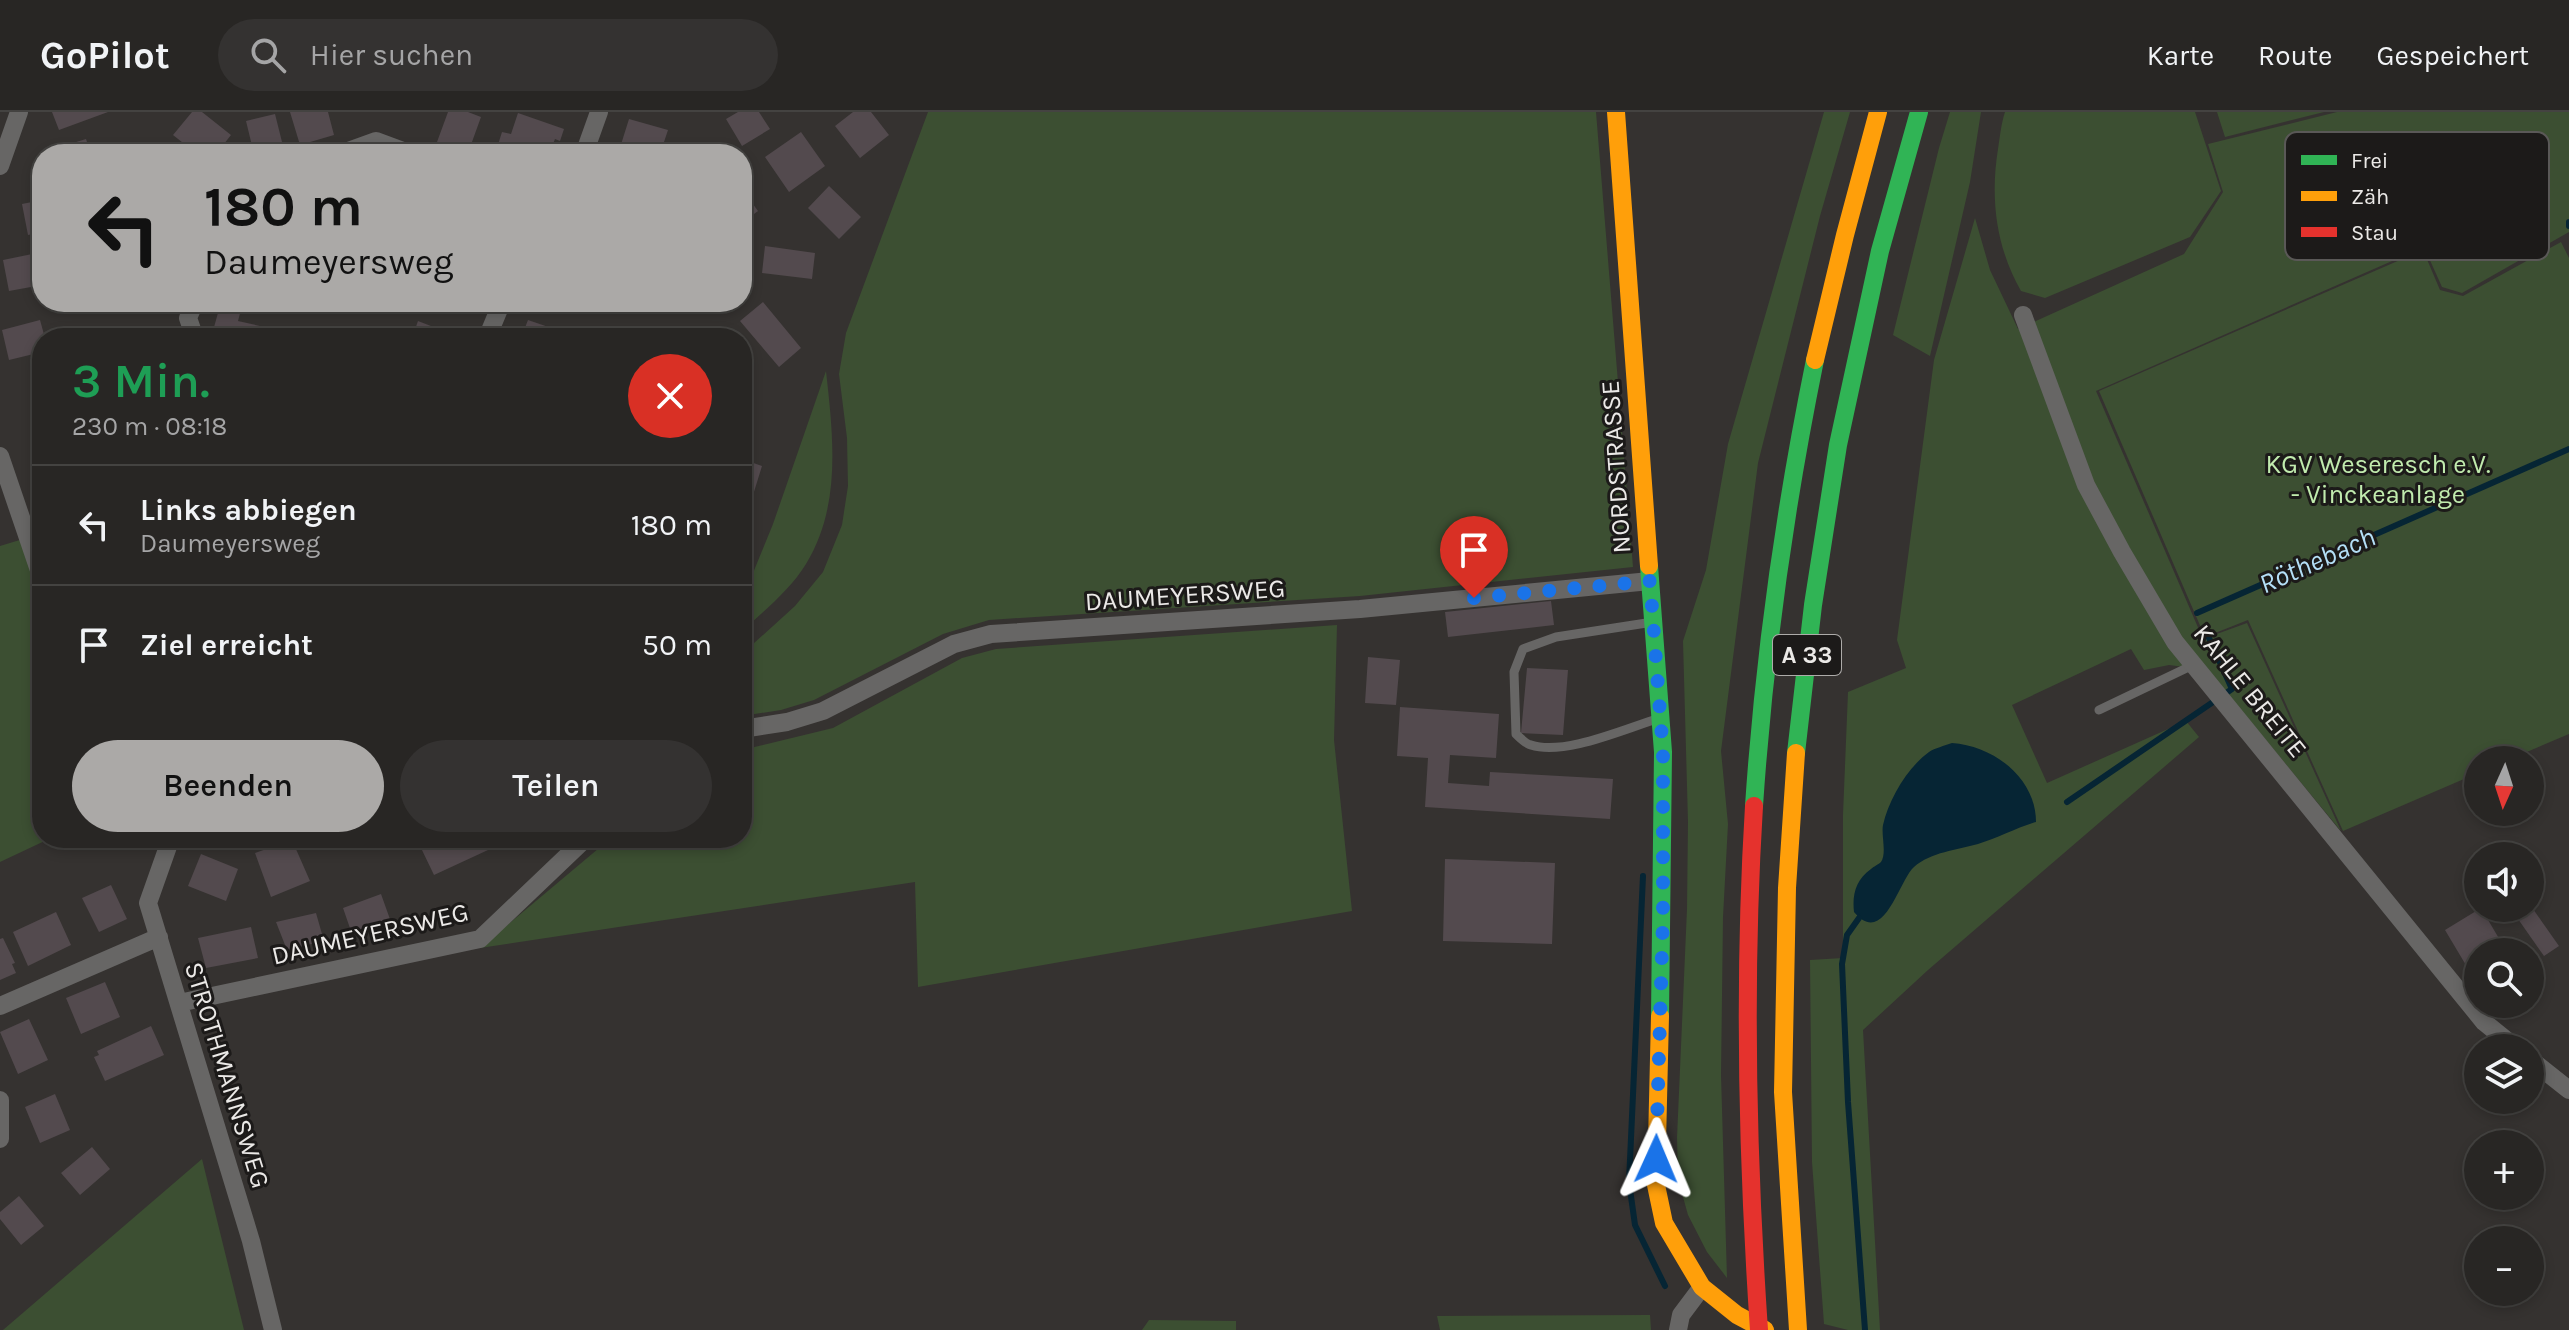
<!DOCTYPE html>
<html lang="de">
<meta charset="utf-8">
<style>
:root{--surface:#282624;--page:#343231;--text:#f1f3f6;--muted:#a5a5a6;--line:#444341;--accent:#aba9a7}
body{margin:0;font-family:Karla,sans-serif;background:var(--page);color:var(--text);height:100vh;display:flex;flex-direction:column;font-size:30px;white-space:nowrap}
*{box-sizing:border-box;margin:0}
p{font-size:26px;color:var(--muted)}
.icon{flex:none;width:44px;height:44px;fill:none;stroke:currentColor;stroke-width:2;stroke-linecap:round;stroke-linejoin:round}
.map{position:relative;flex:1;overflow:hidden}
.side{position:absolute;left:32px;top:216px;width:720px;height:520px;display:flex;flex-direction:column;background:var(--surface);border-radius:32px;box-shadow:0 4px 12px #0003,0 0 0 2px var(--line)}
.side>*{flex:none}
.guide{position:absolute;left:32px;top:32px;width:720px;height:168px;border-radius:32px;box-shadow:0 4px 12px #0003,0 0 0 2px var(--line);background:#aba9a7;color:#111;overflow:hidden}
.needle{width:52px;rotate:183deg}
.fabs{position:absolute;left:2464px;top:634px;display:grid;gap:16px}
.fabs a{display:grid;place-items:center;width:80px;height:80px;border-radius:50%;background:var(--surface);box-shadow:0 4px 12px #0003,0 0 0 2px var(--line);font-size:40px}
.pin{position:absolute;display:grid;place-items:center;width:68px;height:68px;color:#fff;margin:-82px -34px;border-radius:50% 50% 50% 0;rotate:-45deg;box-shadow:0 0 8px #0007}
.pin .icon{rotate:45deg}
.me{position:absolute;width:88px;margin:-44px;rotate:1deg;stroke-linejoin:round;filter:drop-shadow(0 0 6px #0008)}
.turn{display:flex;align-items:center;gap:28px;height:168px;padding:0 40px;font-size:36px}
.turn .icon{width:104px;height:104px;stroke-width:2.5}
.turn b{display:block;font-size:56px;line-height:68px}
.round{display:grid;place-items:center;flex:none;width:84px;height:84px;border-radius:42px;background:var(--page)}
.head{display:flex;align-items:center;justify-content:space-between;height:136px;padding:0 40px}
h1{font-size:48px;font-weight:600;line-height:60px;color:#1e9e55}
.button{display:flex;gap:16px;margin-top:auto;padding:16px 40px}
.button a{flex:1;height:92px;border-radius:48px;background:var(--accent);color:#111;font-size:32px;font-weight:600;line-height:92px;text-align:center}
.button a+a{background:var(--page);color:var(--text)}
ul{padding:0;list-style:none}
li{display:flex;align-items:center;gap:24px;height:120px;padding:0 40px;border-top:2px solid var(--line)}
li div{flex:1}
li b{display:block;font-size:30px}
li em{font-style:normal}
header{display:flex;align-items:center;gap:48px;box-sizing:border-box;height:112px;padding:0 40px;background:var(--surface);border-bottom:2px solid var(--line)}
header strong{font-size:38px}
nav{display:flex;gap:44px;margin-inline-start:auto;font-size:28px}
.search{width:560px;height:72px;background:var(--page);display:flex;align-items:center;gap:20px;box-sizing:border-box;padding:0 28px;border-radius:44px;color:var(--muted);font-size:30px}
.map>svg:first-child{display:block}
</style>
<header>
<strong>GoPilot</strong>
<div class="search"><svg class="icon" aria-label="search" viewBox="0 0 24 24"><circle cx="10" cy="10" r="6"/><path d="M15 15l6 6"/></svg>Hier suchen</div>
<nav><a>Karte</a><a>Route</a><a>Gespeichert</a></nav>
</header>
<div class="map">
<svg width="2569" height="1218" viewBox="0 0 2569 1218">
<rect width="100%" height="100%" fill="#353230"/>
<path fill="#3c4f32" d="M928,0h668l37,455 -273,29 -371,24 -46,14 -129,66 -33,10 -39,6v-62l53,-48 28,-34 19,-47 6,-39 -1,-48 -8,-64 7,-41z
M1824,0h26l-30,104 -62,247 -37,288 7,73 -5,93 -2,158 6,203 -20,-26 -19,-37 -10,-36 -1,-41 10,-229 1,-87 -5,-181 23,-71 22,-126z
M1950,0h31l-11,70 -40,174 -37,-21 46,-187z
M2005,0h190l26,79 -31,46 -145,61 -24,-7c-25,-44 -31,-92 -23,-142 2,-12 3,-25 7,-37z
M2217,0h107l-99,25z
M2337,0h232v120l-107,61 -20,-6 -18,-40 -328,144 107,248 44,-16 94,208 -133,-161 -39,-5 -25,5 -13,-21 -119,56 35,78 139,-62 13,16 -271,233 -65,60 17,300h-32l-24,-6 -12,-162 -2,-202 33,-2v-143l5,-123 58,-24 -9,-28 37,-280 41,-142 15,52 28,59 166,-75 39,-62 -15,-48z
M2561,130l8,16v476l-61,26h-30v13l-135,58 -95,-211 -43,17 -106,-246 324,-141 17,40 23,6z
M826,259c7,64 16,134 -20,193 -16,26 -41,46 -64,67v-31l31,-76z
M23,427l19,58v241h9l-51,24v-316z
M1337,513l-3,115 18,171 -434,76 -3,-105 -435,66 131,-110h131v-88l91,-22 129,-70 34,-9z
M202,1047l42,171h-241z
M1650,1203l1,15h-211l-3,-14z
M1149,1208l87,1v9h-94z"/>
<path fill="#062534" d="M1952,631c42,3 84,35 84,79 -20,6 -38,16 -58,22 -21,6 -47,8 -64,23 -15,13 -30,81 -60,45 -2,-18 2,-32 17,-43 2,-2 8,-5 10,-7 6,-9 0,-27 2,-37 6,-26 24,-57 46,-73 6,-4 15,-6 23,-9z"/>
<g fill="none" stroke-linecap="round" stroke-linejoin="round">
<path stroke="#062534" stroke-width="6" d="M2569,110v4
M2197,501l372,-164
M2067,690l165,-113 -23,-51
M1643,764l-14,306 6,43 30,61
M1859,806l-12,17 -5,29 6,138 17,228"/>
</g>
<path fill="#534a4e" d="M52,0h56l-49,18z
M192,0h10l29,23 -15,19h-19l-24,-19z
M290,0h38l6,23 -34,10z
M448,0h20l13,5 -13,36 -31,-11z
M738,0h21l11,17 -28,17 -16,-27z
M853,0h18l18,23 -29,23 -25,-32z
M518,1l46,16 -4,12 -5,-2 -6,15 -8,-2v2h-46l7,-22 9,2z
M275,2l10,40h-31l-8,-33z
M629,7l39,11 -8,24h-42z
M801,20l24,34 -36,26 -24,-35z
M86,27l5,15h-51v-1z
M829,74l32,31 -22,22 -31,-31z
M742,77l16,22 -16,12z
M42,88v32l-14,3 -6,-31z
M765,134l50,7 -3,26 -50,-6z
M42,140v33l-33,6 -6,-31z
M122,190h38l1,9 -39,1z
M221,190h22l-5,19 22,5 -3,12h-46z
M420,190h41l-5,12z
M531,190h37l-5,12z
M763,190l38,46 -22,19 -39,-46z
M40,208l5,18h-3v14l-33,8 -7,-30z
M528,208l38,13 -2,5h-43z
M418,209l31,12 -2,5h-35z
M742,251l11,13 -11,8z
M742,347l20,7 -9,29 -11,-3z
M1551,489l3,24 -106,12 -3,-25z
M1368,545l32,3 -4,45 -31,-2z
M1527,556l41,2 -5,65 -42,-2z
M1400,595l99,7 -3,44 -46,-3 -2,28 41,3 1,-14 123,7 -3,40 -185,-12 3,-49 -31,-2z
M441,726h41l6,12 -54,25 -13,-27z
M292,728l18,41 -39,16 -16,-44z
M201,742l37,15 -12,32 -38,-15z
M1445,747l110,4 -3,81 -109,-3z
M111,773l16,34 -28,13 -17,-34z
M381,782l10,28 -39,12 -9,-26z
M2481,796l26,44h-29v29l-2,1 -31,-52z
M2533,797l26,37 -15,10 -26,-37z
M56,800l15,33 -43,21 -15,-34z
M316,801l8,28 -37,9 -11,-28z
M251,815l7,31 -52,10 -8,-30z
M3,826l12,25 -3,1 4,9 -16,7v-41z
M105,870l15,35 -39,17 -15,-36z
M29,907l19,41 -30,14 -18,-42z
M151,914l13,29 -59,26 -11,-24 5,-2 -2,-4z
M55,982l15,36 -30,13 -15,-36z
M92,1035l18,22 -30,26 -19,-22z
M19,1084l25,30 -23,19 -21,-26v-7z"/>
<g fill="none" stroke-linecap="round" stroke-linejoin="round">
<path stroke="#676665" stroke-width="9" d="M1653,510l-97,15 -33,12 -9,23 2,62c4,4 10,10 15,11 33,11 93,-16 126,-26
M2099,598l94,-45"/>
<path stroke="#676665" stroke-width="18" d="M340,42l36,-13 35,13
M584,42l15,-42
M0,54l19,-54
M195,190l-7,16 7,20
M2023,203l63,170 36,67 53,90 309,380 32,26
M487,226l15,-36
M0,344l42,123
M742,617l45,-7 36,-11 131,-67 37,-10 369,-25 290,-28
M171,726l-23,65 103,338 22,89
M179,891l301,-64 106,-101
M0,894l159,-69
M2530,947l39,31
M0,988v39
M1678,1218l3,-15 21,-28"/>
<path stroke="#30b455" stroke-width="18" d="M1649,454l14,186 -3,264
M1796,641l17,-148 25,-160 42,-194 39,-139
M1754,694c10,-149 31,-299 61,-446"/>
<path stroke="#ff9f0a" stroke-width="18" d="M1616,0l33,454
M1815,248l30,-125 33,-123
M1796,641l-9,135 -4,204 15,238
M1660,904l-4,169 8,38 38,64 35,28 28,15"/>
<path stroke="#e5322d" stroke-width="18" d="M1754,694c-11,177 -7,348 5,524"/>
</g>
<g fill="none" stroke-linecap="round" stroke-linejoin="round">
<path stroke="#1a73e8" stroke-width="14" stroke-dasharray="0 25.2" d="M1474,486l176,-17 13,171v165l-7,242"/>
</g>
<g text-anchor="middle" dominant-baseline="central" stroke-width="6" stroke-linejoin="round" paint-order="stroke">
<rect fill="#1c1a19" stroke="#adaba9" stroke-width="2" x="1773" y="523" width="68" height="40" rx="6"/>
<g font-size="24" font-weight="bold" fill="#ebe9e7">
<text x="1807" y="543">A 33</text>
</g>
<g font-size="26" fill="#c1ebae" stroke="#1c1a19">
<text x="2378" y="352">KGV Weseresch e.V.<tspan x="2378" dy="30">- Vinckeanlage</tspan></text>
</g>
<g font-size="26" fill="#ebe9e7" stroke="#1c1a19">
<text transform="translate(1616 355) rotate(-94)">NORDSTRASSE</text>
<text transform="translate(1185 483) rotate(-4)">DAUMEYERSWEG</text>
<text transform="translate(2250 579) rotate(51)">KAHLE BREITE</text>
<text transform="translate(370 822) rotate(-13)">DAUMEYERSWEG</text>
<text transform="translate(227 963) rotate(73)">STROTHMANNSWEG</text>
</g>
<g font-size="28" font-style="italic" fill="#b4dff7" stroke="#1c1a19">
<text transform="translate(2317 448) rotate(-24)">Röthebach</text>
</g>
</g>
<rect x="2285" y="20" width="264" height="128" rx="12" fill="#1c1a19" stroke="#5a5857" stroke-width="2"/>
<rect x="2301" y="43" width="36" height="10" fill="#30b455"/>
<rect x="2301" y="79" width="36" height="10" fill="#ff9f0a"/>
<rect x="2301" y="115" width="36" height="10" fill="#e5322d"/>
<g font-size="22" fill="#ebe9e7">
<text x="2351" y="56">Frei</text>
<text x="2351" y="92">Zäh</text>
<text x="2351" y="128">Stau</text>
</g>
</svg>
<div class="fabs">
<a><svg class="needle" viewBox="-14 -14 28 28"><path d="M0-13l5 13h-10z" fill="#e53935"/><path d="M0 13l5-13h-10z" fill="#a5a5a6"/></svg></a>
<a><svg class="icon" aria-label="sound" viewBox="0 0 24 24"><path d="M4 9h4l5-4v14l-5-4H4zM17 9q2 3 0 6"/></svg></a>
<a><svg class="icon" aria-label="search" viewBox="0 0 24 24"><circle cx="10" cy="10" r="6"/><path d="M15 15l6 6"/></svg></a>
<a><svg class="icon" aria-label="layers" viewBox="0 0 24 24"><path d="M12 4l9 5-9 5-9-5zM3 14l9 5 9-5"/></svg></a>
<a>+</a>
<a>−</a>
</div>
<div class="pin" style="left:1474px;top:486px;background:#d93025"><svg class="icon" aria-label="arrive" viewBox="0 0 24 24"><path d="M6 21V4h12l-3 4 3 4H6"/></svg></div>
<svg class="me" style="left:1656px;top:1047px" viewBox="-20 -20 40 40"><path d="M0-17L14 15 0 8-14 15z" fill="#1a73e8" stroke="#fff" stroke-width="4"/></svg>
<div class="guide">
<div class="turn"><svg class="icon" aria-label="left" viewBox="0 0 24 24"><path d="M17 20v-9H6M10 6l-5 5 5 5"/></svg><div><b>180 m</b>Daumeyersweg</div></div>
</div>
<section class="side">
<div class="head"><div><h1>3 Min.</h1><p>230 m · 08:18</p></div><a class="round" style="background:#d93025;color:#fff"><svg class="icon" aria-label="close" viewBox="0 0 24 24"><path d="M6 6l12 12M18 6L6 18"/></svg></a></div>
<ul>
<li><svg class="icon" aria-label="left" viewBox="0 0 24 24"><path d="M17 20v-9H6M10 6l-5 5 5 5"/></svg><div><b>Links abbiegen</b><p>Daumeyersweg</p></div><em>180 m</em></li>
<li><svg class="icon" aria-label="arrive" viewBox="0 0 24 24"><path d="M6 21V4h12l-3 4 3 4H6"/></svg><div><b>Ziel erreicht</b></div><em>50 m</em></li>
</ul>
<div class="button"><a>Beenden</a><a>Teilen</a></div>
</section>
</div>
